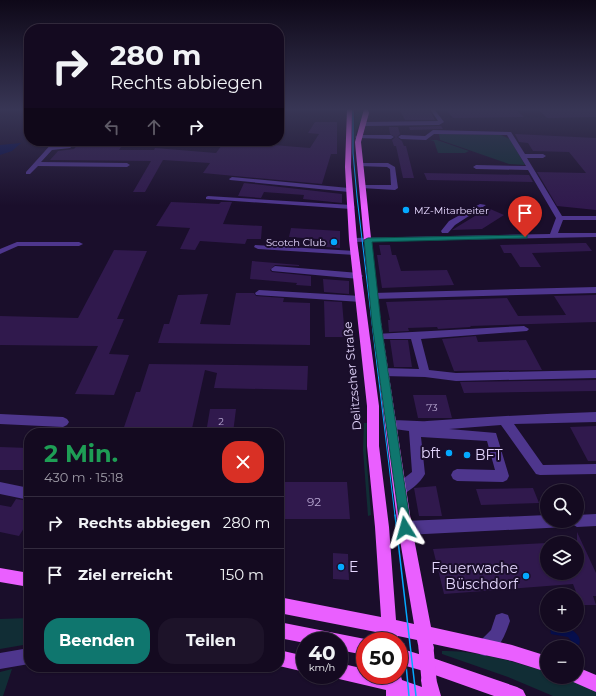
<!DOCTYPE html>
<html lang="de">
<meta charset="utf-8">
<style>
:root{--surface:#140a20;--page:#1d1329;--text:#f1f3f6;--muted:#9d9aa5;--line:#332b3e;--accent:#0f766e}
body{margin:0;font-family:Montserrat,sans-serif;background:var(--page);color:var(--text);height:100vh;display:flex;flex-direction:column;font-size:15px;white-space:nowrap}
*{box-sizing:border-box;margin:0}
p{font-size:13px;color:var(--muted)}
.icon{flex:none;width:22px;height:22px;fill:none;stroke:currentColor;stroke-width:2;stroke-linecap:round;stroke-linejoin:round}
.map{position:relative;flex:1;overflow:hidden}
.side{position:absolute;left:24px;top:428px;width:260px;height:244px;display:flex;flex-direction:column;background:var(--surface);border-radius:16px;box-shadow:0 1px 3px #0004,0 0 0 1px var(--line)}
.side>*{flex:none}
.guide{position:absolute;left:24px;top:24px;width:260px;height:122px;border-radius:16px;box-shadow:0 1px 3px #0004,0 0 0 1px var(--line);background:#140a20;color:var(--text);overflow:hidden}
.controls{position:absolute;left:540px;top:484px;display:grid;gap:8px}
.controls a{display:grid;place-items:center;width:44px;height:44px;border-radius:50%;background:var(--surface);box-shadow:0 1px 3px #0004,0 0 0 1px var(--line);font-size:20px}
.speed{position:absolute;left:296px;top:632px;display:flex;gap:8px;font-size:20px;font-weight:700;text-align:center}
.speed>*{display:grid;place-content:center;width:52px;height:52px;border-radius:50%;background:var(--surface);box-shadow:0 1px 3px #0004,0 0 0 1px var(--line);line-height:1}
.speed small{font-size:10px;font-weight:400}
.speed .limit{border:6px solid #d22;background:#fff;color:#111}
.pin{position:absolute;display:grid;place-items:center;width:34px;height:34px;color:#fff;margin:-41px -17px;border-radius:50% 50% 50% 0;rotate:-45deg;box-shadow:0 0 4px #0007}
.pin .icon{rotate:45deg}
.me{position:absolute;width:44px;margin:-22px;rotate:352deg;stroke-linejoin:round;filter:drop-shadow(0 0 3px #0008)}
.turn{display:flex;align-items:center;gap:14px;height:84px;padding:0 20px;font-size:18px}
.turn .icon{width:52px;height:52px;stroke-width:2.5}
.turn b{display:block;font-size:28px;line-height:34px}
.lanes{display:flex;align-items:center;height:38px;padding:0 20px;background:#0003;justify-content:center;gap:20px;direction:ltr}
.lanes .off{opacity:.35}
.round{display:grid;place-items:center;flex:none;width:42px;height:42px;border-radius:16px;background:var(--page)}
.head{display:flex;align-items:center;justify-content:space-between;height:68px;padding:0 20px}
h1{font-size:24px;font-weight:700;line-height:30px;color:#1e9e55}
.cta{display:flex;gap:8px;margin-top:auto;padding:8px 20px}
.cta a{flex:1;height:46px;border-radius:16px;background:var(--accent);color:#fff;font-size:16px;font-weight:700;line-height:46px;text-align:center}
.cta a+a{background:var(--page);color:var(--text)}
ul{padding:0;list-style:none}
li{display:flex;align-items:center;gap:12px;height:52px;padding:0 20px;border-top:1px solid var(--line)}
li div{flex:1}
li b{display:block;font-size:15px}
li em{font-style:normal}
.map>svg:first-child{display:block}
</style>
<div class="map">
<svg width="596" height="696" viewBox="0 0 596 696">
<rect width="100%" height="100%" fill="#1a0e2b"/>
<path fill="#112d35" d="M355,109l8,2 -2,10 -5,11 3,33h-2l-3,-32z
M439,134l62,1 9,4 15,26 -16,-1 -69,-24z
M430,140h7l32,11 -4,2h-27l-4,-12z
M364,423h3l-1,28 5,64 -3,1 -5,-66z
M29,618v26l-29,5v-30z
M442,651c35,-1 72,11 105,21v5c19,0 32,5 49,14v5h-43l-45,-19 -66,-23z
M12,669l-9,27h-3v-24z"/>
<path fill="#060e4c" d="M21,143l-9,8 -12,4v-10z
M567,627c8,5 15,9 12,18l-7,-3 -4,-5 -17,-3 -1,-6z"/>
<path fill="#30194d" d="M399,109h30l6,11h-30z
M446,109h69l9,8 -71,1z
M538,109h58v8l-49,1z
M315,122h22v32h-6l-9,30 -119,-11 7,-10 -47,-3 -18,32h-12l18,-31 -101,-1 8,-9 16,-2 7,-8h44l-6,9h35l1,-2 61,5 9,-12h24l-2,2 63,5 9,-14 -11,-1z
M439,126h2l2,3 -33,1 -1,-3z
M389,127h9l2,7 -3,3 5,4 2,5h2l8,32h-11l-7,-32h-2l-2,-6 3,-3 -5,-3z
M515,134l81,4v72l-39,-4 -20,-34 49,1 -17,-21 -36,-1 -5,-8 -9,-1z
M424,173l105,2 4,7 -106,-2z
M244,183l98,11v9l-39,-4 1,-4 -40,-3 -3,6 -23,-2z
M171,202l48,2 2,-2h11l-9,22 39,2 -1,13h-14l-2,5 -45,-3 -5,9 -15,-1 10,-21 -34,-2z
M488,208l16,7 -22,14 -30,1z
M291,228l49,3v17l-16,-1v-5l-5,-3 -30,-2z
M582,243h4l6,8 -60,2 9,14h-21l-9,-14h-7l-4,-8z
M379,245h11l2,10h4l5,16 46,-1 7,15 -72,3 -5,-33h4z
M114,250l33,1 -30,68h7l-15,35 20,1 -2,6 -13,34 -39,-1 23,-48 -98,-1v-29l78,2z
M252,261l47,4v1l-24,-1 -5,5 2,2 39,4v10l-15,-1 1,-2 -47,-4z
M323,279l26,2v13l-25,-2z
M236,293h18l2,3 28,2 -1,4 27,1v42l-152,-2 6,-19h5l9,-29 30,-1 -8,30 30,1z
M596,295v27l-126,4 1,1 -33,2 -1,-2 -29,1 1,3 -20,1 -1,-12h2l-4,-18 121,-4 11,18 48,-1 -12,-19z
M324,301l18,1 3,35h-20z
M476,336l2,6 48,-2 16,30 -88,1 -12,-32z
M390,340h18l4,27h-18z
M149,364l159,2 -1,24 -93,-2 3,-15 -12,-3 -14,63h-69l14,-41h4z
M596,380v11l-132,2 -4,-11z
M413,395h33l6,23h-34z
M210,409h26l-3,24h-27z
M596,426v35h-8l-18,-34z
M0,447l29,1v22h-29z
M279,482h68l3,37h-71z
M436,486l6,30h-23l-5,-28z
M533,488l6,15 -58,2 -5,-16z
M16,499l13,2v19l-10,16 -19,-4v-27l11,2z
M577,532l19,41v23h-3l3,9h-15l-8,-21 -129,10 -11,-45 114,-6v30h30z
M333,553l15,1 1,26 -16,-1z"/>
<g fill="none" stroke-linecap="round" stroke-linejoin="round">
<path fill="#4e368d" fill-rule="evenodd" d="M430,109h4l10,13 -5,3 -75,1 -3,-2 3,-2 74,-1z
M433,130l78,2 14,22h18l3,2 -3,2h-16l35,58h34v4h-33l-5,13h38v4l-246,5v-4h3l197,-4 6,-16 -28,-48 -52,-1 -3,-2 3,-2 50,1 -19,-31 -73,-1 -8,6 -25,-1 -3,-2 3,-2 24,1z
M358,135h33l3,2 -3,2 -35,-1 -1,-1z
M54,141h6l-4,5c8,0 15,-5 23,-5l-9,7 -18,2 -11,12 86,1 3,2 -3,2 -89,-1 -8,8h-4v-2z
M360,163h28l7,4 3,21 -3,2 -34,-2 -1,-1 3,-2h28l-1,-16 -3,-2 -29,-1 -1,-1z
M232,177l117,11 3,2 -3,2 -119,-12 -1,-1z
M208,196l143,9 4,2 -4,2 -145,-10v-2z
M480,204l6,1 -31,20 -7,8h-6l-1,-2 8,-10z
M17,242h62l4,2 -4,2h-61l-18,8v-5z
M255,245l100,6 4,2 -4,2 -97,-6 -4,-2z
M275,266l84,7 4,3 -4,3 -87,-8 -1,-2z
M596,287v6l-223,6 -4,-3 4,-3z
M259,290l102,6 4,3 -4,3 -105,-7 -1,-2z
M524,326l5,3 -2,2 -106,8 8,31 27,3 140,-3v8l-140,3 -31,-4 -42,-1 -4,-1 -1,-3 1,-3 4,-1 36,1 -8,-30h-33l-5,-3 2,-2z
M596,412v10l-82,2 29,41 53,-1v10l-56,1 -4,-1 -35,-49 -52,4 47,4 13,43 -2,4 -4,2 -46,-1 -4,-2 -2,-4 2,-4 4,-2 38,1 -8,-29 -66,-4 4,37c-4,8 -17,19 -26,22l-5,-2 -1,-4 1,-4 18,-14 -3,-41 -22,-3 -2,-3 2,-3c10,-4 28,0 40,-1 56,-4 112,-7 169,-9z
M0,414l63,3 4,2 2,3 -2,3 -4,2 -63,-3z
M0,482l29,6v12l-29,-6z
M596,514v12l-19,1 -5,-3 -6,3 -161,8 -5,-2 -2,-5 2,-5 5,-2 142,-6v6h30v-6z
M502,613l6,2 2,6c-5,14 -10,29 -25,35l-6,-2 -2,-6 2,-6 12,-12 5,-15z
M29,648v16l-29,5v-16z"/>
<path fill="#ea5fff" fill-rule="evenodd" d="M347,109h5l-1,58 6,73 22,166v40l10,81 7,93 18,4 -16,-96 -29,-232 -14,-154 9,-33h4l1,4 -8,29 16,154 35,232 19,99 81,18 35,11v16l-35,-11 -79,-17 1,4 -2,6 -5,2 90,31 6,3 3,6h-32l-59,-21 6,21h-55v-6l-47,-11 -7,-4h7v-12l26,6v6h34v-6l3,11 20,7 -1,-7 2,-6 4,-2 -28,-8v-16l23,7 -2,-1 -3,-14 -19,-4v5h-16l-1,-8 -102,-20v-16l102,20 -6,-90 -8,-81v-40l-18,-166 -4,-73z
M0,568l29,5v14l-29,-5z
M279,622l86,17 5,2h-5v14l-26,-5v-9h-34v2l-26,-5z
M279,650l26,6v16l-26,-6z
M577,667l19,8v17l-25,-11 -2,-4h8z"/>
<path stroke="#04a9ff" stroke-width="1" d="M353,109v44l4,44 38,319"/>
<path stroke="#04a9ff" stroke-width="1.5" d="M395,515l21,181
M404,644l5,52"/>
<path stroke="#ea5fff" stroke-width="15" d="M426,648l3,32"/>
</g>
<linearGradient id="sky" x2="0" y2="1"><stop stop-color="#0e0818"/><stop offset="0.53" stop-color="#383655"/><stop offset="1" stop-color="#383655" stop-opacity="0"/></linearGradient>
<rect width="596" height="206" fill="url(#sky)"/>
<path fill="#0f766e" stroke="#0a4d48" d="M525,235h2v3l-155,4 9,81 30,205 -2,4 -4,2 -4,-2 -29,-209 -8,-83 4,-2z"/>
<g fill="#04a9ff" stroke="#1a0e2b" stroke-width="1.5">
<circle cx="406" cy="210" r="4"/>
<circle cx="334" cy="242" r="4"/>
<circle cx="449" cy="453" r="4"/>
<circle cx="467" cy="455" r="4"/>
<circle cx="341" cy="567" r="4"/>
<circle cx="526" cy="576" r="4"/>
</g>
<g text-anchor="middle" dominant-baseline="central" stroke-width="4" stroke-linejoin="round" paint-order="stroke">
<g font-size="10" fill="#e6d8ff" stroke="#1a0e2b" text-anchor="start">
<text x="414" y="210">MZ-Mitarbeiter</text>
<text x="326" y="242" text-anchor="end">Scotch Club</text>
</g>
<g font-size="10" fill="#b8a8d2">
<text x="432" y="407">73</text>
<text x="221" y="421">2</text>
</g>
<g font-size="12" fill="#e6d8ff" stroke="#1a0e2b">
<text transform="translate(352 376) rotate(-95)">Delitzscher Straße</text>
</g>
<g font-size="12" fill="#b8a8d2">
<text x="314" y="501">92</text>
</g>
<g font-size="14" fill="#e6d8ff" stroke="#1a0e2b" text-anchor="end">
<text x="441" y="453">bft</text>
<text x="475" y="455" text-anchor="start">BFT</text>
<text x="349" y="567" text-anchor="start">E</text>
<text x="518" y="568">Feuerwache<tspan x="518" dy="16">Büschdorf</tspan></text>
</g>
</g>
</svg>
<div class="controls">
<a><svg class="icon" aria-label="search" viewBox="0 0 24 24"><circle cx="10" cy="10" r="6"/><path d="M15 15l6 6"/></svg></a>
<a><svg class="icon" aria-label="layers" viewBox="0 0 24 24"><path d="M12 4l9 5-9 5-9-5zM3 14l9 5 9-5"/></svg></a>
<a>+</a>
<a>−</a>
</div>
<div class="speed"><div>40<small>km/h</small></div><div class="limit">50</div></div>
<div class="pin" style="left:525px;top:237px;background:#d93025"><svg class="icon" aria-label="arrive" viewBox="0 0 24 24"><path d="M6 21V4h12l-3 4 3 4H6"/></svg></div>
<svg class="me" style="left:405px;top:528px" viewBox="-20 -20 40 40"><path d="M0-17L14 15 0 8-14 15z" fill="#0f766e" stroke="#fff" stroke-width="4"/></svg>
<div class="guide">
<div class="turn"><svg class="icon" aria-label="right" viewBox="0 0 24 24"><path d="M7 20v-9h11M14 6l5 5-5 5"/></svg><div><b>280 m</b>Rechts abbiegen</div></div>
<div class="lanes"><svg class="icon off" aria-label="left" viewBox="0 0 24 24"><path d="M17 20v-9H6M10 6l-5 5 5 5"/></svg><svg class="icon off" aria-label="ahead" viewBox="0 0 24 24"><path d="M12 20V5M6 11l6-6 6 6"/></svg><svg class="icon" aria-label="right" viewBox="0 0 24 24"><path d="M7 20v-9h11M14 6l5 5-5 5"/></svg></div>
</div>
<section class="side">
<div class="head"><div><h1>2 Min.</h1><p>430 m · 15:18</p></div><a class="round" style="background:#d93025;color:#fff"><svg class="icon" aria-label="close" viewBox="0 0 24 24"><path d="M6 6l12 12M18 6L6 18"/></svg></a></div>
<ul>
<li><svg class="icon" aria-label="right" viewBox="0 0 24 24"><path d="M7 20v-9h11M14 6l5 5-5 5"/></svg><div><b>Rechts abbiegen</b></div><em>280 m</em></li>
<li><svg class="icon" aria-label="arrive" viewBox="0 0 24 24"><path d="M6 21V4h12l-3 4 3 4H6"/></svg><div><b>Ziel erreicht</b></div><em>150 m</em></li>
</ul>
<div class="cta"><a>Beenden</a><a>Teilen</a></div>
</section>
</div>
